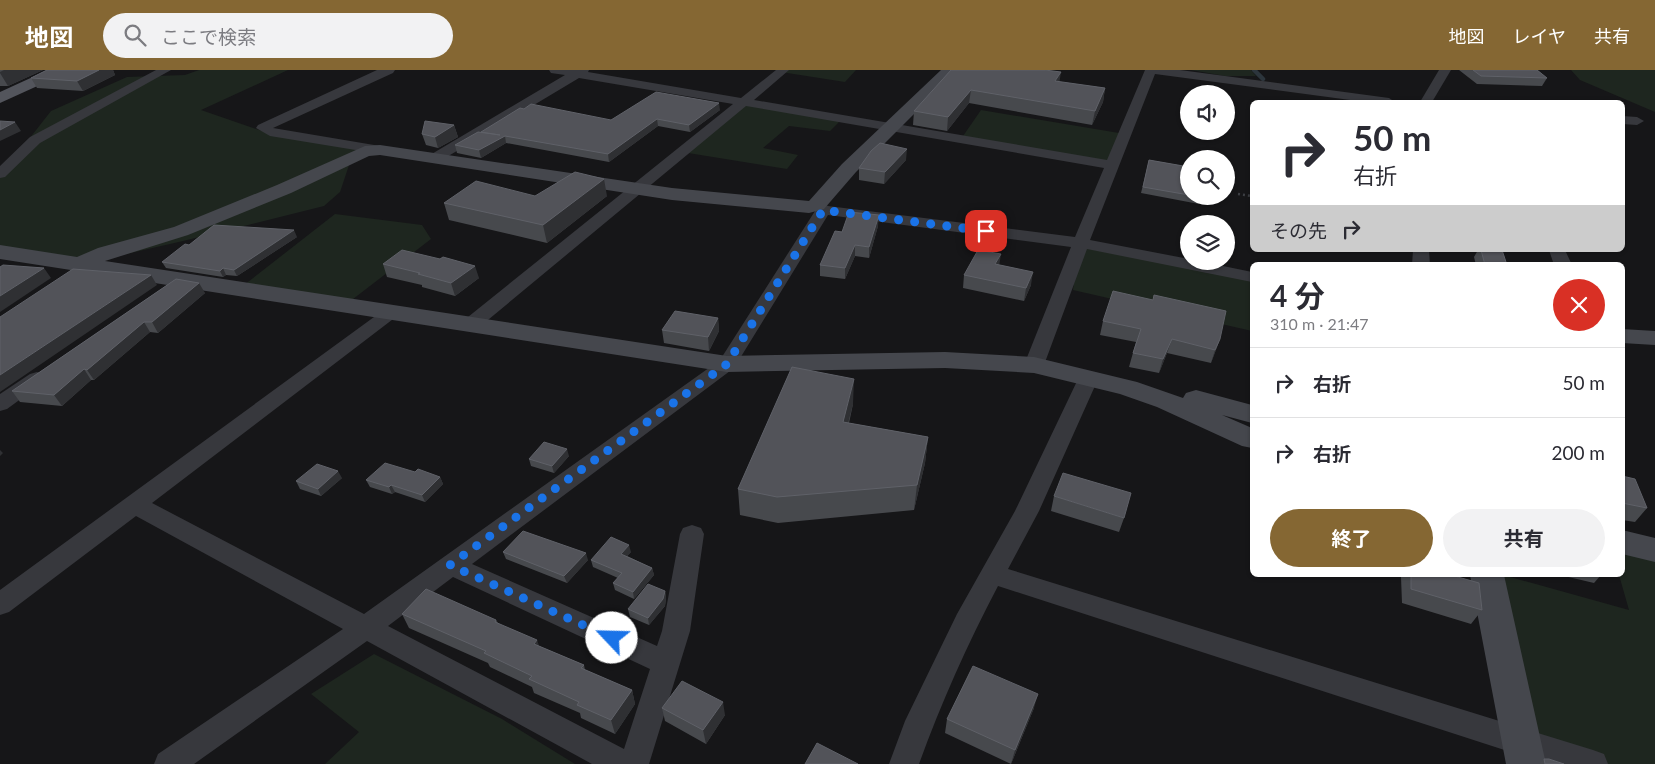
<!DOCTYPE html>
<html lang="ja">
<meta charset="utf-8">
<style>
:root{--surface:#fff;--page:#f2f2f3;--text:#2b2b33;--muted:#7c7c81;--line:#e1e1e2;--accent:#856733}
body{margin:0;font-family:Lato,"Noto Sans JP",sans-serif;background:var(--page);color:var(--text);height:100vh;display:flex;flex-direction:column;font-size:19px;white-space:nowrap}
*{box-sizing:border-box;margin:0}
p{font-size:16px;color:var(--muted)}
.icon{flex:none;width:28px;height:28px;fill:none;stroke:currentColor;stroke-width:2;stroke-linecap:round;stroke-linejoin:round}
.map{position:relative;flex:1;overflow:hidden}
.side{position:absolute;left:1250px;top:192px;width:375px;height:315px;display:flex;flex-direction:column;background:var(--surface);border-radius:8px;box-shadow:0 1px 4px #0004}
.side>*{flex:none}
.top-card{position:absolute;left:1250px;top:30px;width:375px;height:152px;border-radius:8px;box-shadow:0 1px 4px #0004;background:#fff;color:var(--text);overflow:hidden}
.fabs{position:absolute;left:1180px;top:15px;display:grid;gap:10px}
.fabs a{display:grid;place-items:center;width:55px;height:55px;border-radius:50%;background:var(--surface);box-shadow:0 1px 4px #0004;font-size:25px}
.pin{position:absolute;display:grid;place-items:center;width:42px;height:42px;color:#fff;margin:-21px;border-radius:10px;box-shadow:0 2px 8px #0006}
.me{position:absolute;width:55px;margin:-28px;rotate:294deg;stroke-linejoin:round;filter:drop-shadow(0 0 4px #0008)}
.turn{display:flex;align-items:center;gap:18px;height:105px;padding:0 20px;font-size:22px}
.turn .icon{width:65px;height:65px;stroke-width:2.5}
.turn b{display:block;font-size:35px;line-height:42px}
.then{display:flex;align-items:center;height:48px;padding:0 20px;background:#0003;gap:10px;font-size:19px}
.round{display:grid;place-items:center;flex:none;width:52px;height:52px;border-radius:26px;background:var(--page)}
.head{display:flex;align-items:center;justify-content:space-between;height:85px;padding:0 20px}
h1{font-size:30px;font-weight:700;line-height:38px}
.cta{display:flex;gap:10px;margin-top:auto;padding:10px 20px}
.cta a{flex:1;height:58px;border-radius:30px;background:var(--accent);color:#fff;font-size:20px;font-weight:700;line-height:58px;text-align:center}
.cta a+a{background:var(--page);color:var(--text)}
ul{padding:0;list-style:none}
li{display:flex;align-items:center;gap:15px;height:70px;padding:0 20px;border-top:1px solid var(--line)}
li div{flex:1}
li b{display:block;font-size:19px}
li em{font-style:normal}
header{display:flex;align-items:center;gap:30px;box-sizing:border-box;height:70px;padding:0 25px;background:var(--accent);color:#fff}
header strong{font-size:24px}
nav{display:flex;gap:28px;margin-inline-start:auto;font-size:18px}
.search{width:350px;height:45px;background:var(--page);display:flex;align-items:center;gap:12px;box-sizing:border-box;padding:0 18px;border-radius:28px;color:var(--muted);font-size:19px}
.map>svg:first-child{display:block}
</style>
<header>
<strong>地図</strong>
<div class="search"><svg class="icon" aria-label="search" viewBox="0 0 24 24"><circle cx="10" cy="10" r="6"/><path d="M15 15l6 6"/></svg>ここで検索</div>
<nav><a>地図</a><a>レイヤ</a><a>共有</a></nav>
</header>
<div class="map">
<svg width="1655" height="694" viewBox="0 0 1655 694">
<rect width="100%" height="100%" fill="#161618"/>
<path fill="#1e261f" d="M199,0h89l-87,40 61,21 103,20 -13,5 -12,36 -16,14 -141,35 -105,24 -78,-13v-76l51,-65 76,-34 58,-2z
M783,0h73l-11,12 -64,-10z
M1191,0h60l5,6h-31z
M1571,0h84v42l-75,-32z
M743,32l99,17 -12,12 -41,-5 -26,22 35,7 -11,14 -105,-17z
M981,40l144,24 -17,30 -147,-25z
M335,144l87,11 9,14 -87,67 -105,-17z
M1079,177l173,33v51l-179,-41z
M1623,472l32,8v214h-62l-72,-22 -18,-167 126,35 -10,-35h3z
M374,584l128,65 73,45h-250l34,-32 -48,-38z"/>
<g fill="none" stroke-linecap="round" stroke-linejoin="round">
<path stroke="#2c353c" stroke-width="4.5" d="M1254,0l9,9"/>
<path stroke="#3d3f44" stroke-width="2.5" stroke-dasharray="2 3" stroke-linecap="butt" d="M1238,124l14,2"/>
<path fill="#37383d" fill-rule="evenodd" d="M156,0h15l-131,73 -35,34 -5,1v-12l30,-29z
M377,0h18l-2,3 -120,55 107,18 5,1 2,3 -2,3 -5,1 -110,-18 -14,-8 2,-3z
M549,0h40l-1,2 153,26 35,-28h13l-35,30 353,60 38,-90h35l209,28 6,4h-30l-210,-28 -65,166 99,19v2h10l53,11v10l-165,-33 -43,116 -3,4 -7,2 -7,-2 -3,-4 47,-118 -243,-32 -94,153 -262,196 185,82 5,-15 18,-97 3,-6 9,-3 9,3 3,6 -14,97 -41,133h-57l-225,-123 -173,123h-40l4,-10 185,-125 -207,-113 -127,96 -9,3v-25l385,-281 7,-2 7,2 2,4 -249,190 212,111 356,-254 95,-149 -6,-6 3,-3 5,-2 11,6 247,31 29,-69 -358,-62 -269,223 -7,2 -7,-2 -2,-4 2,-4 270,-217 -154,-26 -139,83h-10l-2,-3 2,-3 135,-80 -14,-2zM453,507l197,92 -26,80 -236,-123z
M1439,0h12l-19,32h-12z
M1622,46l15,1 7,4 -7,4 -15,-1z
M1413,180h16l1,15h-18z
M1549,180h16l7,15h-18z
M1089,301l7,2 3,4 -60,134 -31,58 585,181 11,4 4,10h-60l-550,-178c-30,57 -57,117 -79,178h-30l16,-43 52,-107 58,-103 64,-134 3,-4z
M37,302l7,2 3,4 -3,4 -37,27 -7,2v-17l30,-20z"/>
<path fill="#45474d" fill-rule="evenodd" d="M941,0h17l-102,102 -32,37 -15,4 -137,-13 -292,-45 -11,1 -78,37 -103,42 -83,26 622,95 218,-4 89,5 103,25 46,16 3,-5 10,-3 56,15v18l-30,-8 30,13v20l-10,-2 -85,-39 -37,-13 -86,-21 -89,-5 -218,4 -727,-113v-14l77,12 21,-9 76,-21 103,-42 88,-39 15,-1 292,43 137,13 33,-37z
M1622,259l33,2v14l-33,-2z
M1622,460l33,8v24l-33,-8z
M1470,505h34l42,189h-40z"/>
<path fill="#53555c" fill-rule="evenodd" d="M48,0h21l-3,3 -66,30v-11z"/>
</g>
<path fill="#47494d" d="M0,0h43l-35,16h-8z
M47,0h66l2,5 -32,16 -46,-3 -6,-10z
M951,0l108,12 46,6 -2,14 -11,23 -123,-22 -22,28 -34,-6 1,-14z
M1459,0h78l10,8 -5,8 -65,-2z
M720,40l-30,22 -32,-6 -49,36 -103,-19 -25,15 -24,-5 -2,-8 26,-12v-1z
M454,55l4,12 -20,11 -12,-3 -4,-11z
M906,90l-22,24 -25,-4v-12z
M1149,90l40,7v29h12l-2,8 -58,-11z
M535,126h72l-60,47 -98,-23 -5,-17z
M878,156l-9,32 -14,-2 -10,23 -25,-3v-11l22,-33z
M297,167l-60,39 -11,-1 -3,2 -57,-9 -4,-6 27,-17z
M1478,180h24l5,15h-31l-2,-8z
M383,194l96,14 -24,18 -33,-9v-2l-35,-8z
M999,195l32,20 -7,16 -61,-13 1,-13z
M176,209l29,14 -47,40 -8,-1 -56,48h-3l-29,26 -42,-4 -8,-11z
M718,248l1,13 -10,20 -45,-8 -2,-13z
M1103,251l117,18 -9,24 -44,-10 -8,20 -30,-6 7,-25 -36,-7z
M853,334l-4,19 79,14 -3,26 -11,47 -136,13 -38,-8 -2,-26z
M569,386l-15,17 -23,-7 -2,-7z
M415,402l25,5 3,7 -18,18 -30,-10 -3,2 -22,-7 -4,-7z
M1622,406l25,32 -12,14 -13,-2z
M342,408l-21,18 -21,-7 -4,-8z
M1054,426l70,22 -5,14 -68,-21z
M503,482l85,8 -21,23 -61,-24z
M631,482l-4,4 25,12 2,7 -20,24 -19,-9 -2,-7 5,-5 -25,-11 -2,-7z
M1403,505h48l31,35 -11,14 -69,-21 -1,-26z
M1560,505h41l-7,8z
M665,521l1,7 -1,8 -16,19 -19,-8 -2,-8z
M402,544l94,6 2,3 41,23 45,19 1,5 47,20 3,14 -20,30 -34,-16 -1,-5 -46,-20 -2,-6 -42,-20 -2,-4 -79,-35z
M662,638l63,7 -19,29 -41,-23z
M1034,638l-23,56 -66,-31 2,-14z
M1544,689l20,5h-25z"/>
<path fill="#2f3033" d="M4,0h39l-35,16 -8,-13v-1z
M99,0h14l2,5 -32,16 -6,-10z
M1061,2l-2,13 -4,-4z
M1105,18l-2,14 -11,23 3,-14z
M971,20l-2,13 -22,28 1,-14z
M719,33l1,7 -30,22 -1,-7z
M657,49l1,7 -49,36 -1,-8z
M15,52l6,9 -21,10v-11z
M454,55l4,12 -20,11 -3,-11z
M505,66l1,7 -25,15 -2,-8z
M907,79l-1,11 -22,24 1,-12z
M604,109l3,17 -60,47 -4,-18z
M879,145l-1,11 -9,32v-11z
M294,160l3,7 -60,39 -3,-6z
M855,175v11l-10,23v-11z
M1001,184l-2,13 -4,-3z
M475,196l4,12 -24,18 -4,-13z
M44,198l7,10 -51,34v-16z
M223,198l3,7 -3,2 -3,-6z
M1033,202l-2,13 -7,16 2,-13z
M151,205l6,10 -157,107v-17z
M199,213l6,10 -47,40 -6,-11z
M718,248l1,13 -10,20 -1,-14z
M144,252l6,10 -56,48 -7,-10z
M1172,269l-5,14 -8,20 4,-14z
M1220,269l-5,13 -4,11 4,-13z
M84,299l7,11 -29,26 -8,-11z
M854,309l-1,25 -11,43 1,-25z
M928,367l-3,26 -11,47 3,-25z
M567,379l2,7 -15,17 -2,-7z
M0,380l3,3 -3,3z
M338,401l4,7 -21,18 -3,-7z
M440,407l3,7 -18,18 -3,-7z
M391,415l4,7 -3,2 -3,-7z
M629,475l2,7 -8,9 -2,-7z
M586,483l2,7 -21,23 -3,-7z
M652,498l2,7 -20,24 -1,-7z
M665,521l1,7 -1,8 -16,19 -1,-7z
M537,570l5,14 -8,-10z
M632,620l3,14 -20,30 -4,-14z
M1038,624l-4,14 -23,56 4,-14z
M723,632l2,13 -19,29 -3,-14z"/>
<path fill="#525359" stroke="#5f6168" d="M47,0h52l-22,11 -46,-3z
M951,0h94l16,2 -6,9 50,7 -10,23 -124,-21 -23,27 -34,-6z
M1473,0h64l10,8 -66,-2z
M656,22l63,11 -30,22 -32,-6 -49,35 -103,-18 -26,14 -24,-5 23,-13 22,3 -19,-3 39,-24 4,1 7,-5 80,16z
M0,51l15,1 -15,8z
M425,51l29,4 -19,12 -13,-3z
M880,73l27,6 -22,23 -26,-4 12,-17z
M1149,90l40,7v28l-46,-8z
M575,102l29,7 -61,46 -99,-22 32,-22 59,15z
M849,142l30,3 -10,32 -14,-2 -10,23 -25,-3 15,-34 7,1z
M214,155l80,5 -60,40 -11,-2 -3,3 -58,-9 23,-18 4,1z
M402,180l38,9 3,-2 32,9 -24,17 -33,-9 2,-1 -37,-9z
M978,180l23,4 -6,10 38,8 -7,16 -62,-13z
M1481,180h21l5,15h-22z
M3,195l41,3 -44,28v-29z
M73,199l78,6 -151,100v-58z
M176,209l23,4 -47,39h-8l-57,48 -3,-1 -30,26 -42,-4z
M1113,221l40,9 1,-5 72,16 -6,28 -5,11 -43,-11 -9,20 -30,-6 8,-24 -38,-8z
M675,241l43,7 -10,19 -46,-7z
M792,297l62,12 -11,43 85,15 -11,48 -140,12 -39,-8z
M544,372l23,7 -15,17 -23,-7z
M385,393l30,9 3,-3 22,8 -18,18 -31,-10 -2,2 -23,-7z
M317,394l21,7 -20,18 -22,-8z
M1063,403l68,20 -7,25 -70,-22z
M1622,406l13,3 12,29 -25,-5z
M523,461l63,22 -22,23 -61,-24z
M611,467l18,8 -8,9 31,14 -19,24 -20,-9 9,-10 -31,-13z
M1411,505h40l28,8 3,27 -71,-21z
M648,514l17,7 -2,8 -15,19 -20,-9z
M426,519l70,31 -1,2 42,18 -3,4 50,21 -3,3 51,22 -21,30 -34,-15 2,-3 -50,-23 3,-3 -48,-23 2,-2 -84,-37z
M973,596l65,28 -23,56 -68,-31z
M682,611l41,21 -20,28 -41,-22z
M817,673l41,21h-53z
M1544,689h5l15,5h-19z"/>
<g fill="none" stroke-linecap="round" stroke-linejoin="round">
<path stroke="#1a73e8" stroke-width="9" stroke-dasharray="0 16.2" d="M612,568l-162,-73 277,-201 96,-154 163,21"/>
</g>
</svg>
<div class="fabs">
<a><svg class="icon" aria-label="sound" viewBox="0 0 24 24"><path d="M4 9h4l5-4v14l-5-4H4zM17 9q2 3 0 6"/></svg></a>
<a><svg class="icon" aria-label="search" viewBox="0 0 24 24"><circle cx="10" cy="10" r="6"/><path d="M15 15l6 6"/></svg></a>
<a><svg class="icon" aria-label="layers" viewBox="0 0 24 24"><path d="M12 4l9 5-9 5-9-5zM3 14l9 5 9-5"/></svg></a>
</div>
<div class="pin" style="left:986px;top:161px;background:#d93025"><svg class="icon" aria-label="arrive" viewBox="0 0 24 24"><path d="M6 21V4h12l-3 4 3 4H6"/></svg></div>
<svg class="me" style="left:612px;top:568px" viewBox="-20 -20 40 40"><circle r="19" fill="#fff"/><path d="M0-13L10 11 0 6-10 11z" fill="#1a73e8"/></svg>
<div class="top-card">
<div class="turn"><svg class="icon" aria-label="right" viewBox="0 0 24 24"><path d="M7 20v-9h11M14 6l5 5-5 5"/></svg><div><b>50 m</b>右折</div></div>
<div class="then">その先<svg class="icon" aria-label="right" viewBox="0 0 24 24"><path d="M7 20v-9h11M14 6l5 5-5 5"/></svg></div>
</div>
<section class="side">
<div class="head"><div><h1>4 分</h1><p>310 m · 21:47</p></div><a class="round" style="background:#d93025;color:#fff"><svg class="icon" aria-label="close" viewBox="0 0 24 24"><path d="M6 6l12 12M18 6L6 18"/></svg></a></div>
<ul>
<li><svg class="icon" aria-label="right" viewBox="0 0 24 24"><path d="M7 20v-9h11M14 6l5 5-5 5"/></svg><div><b>右折</b></div><em>50 m</em></li>
<li><svg class="icon" aria-label="right" viewBox="0 0 24 24"><path d="M7 20v-9h11M14 6l5 5-5 5"/></svg><div><b>右折</b></div><em>200 m</em></li>
</ul>
<div class="cta"><a>終了</a><a>共有</a></div>
</section>
</div>
